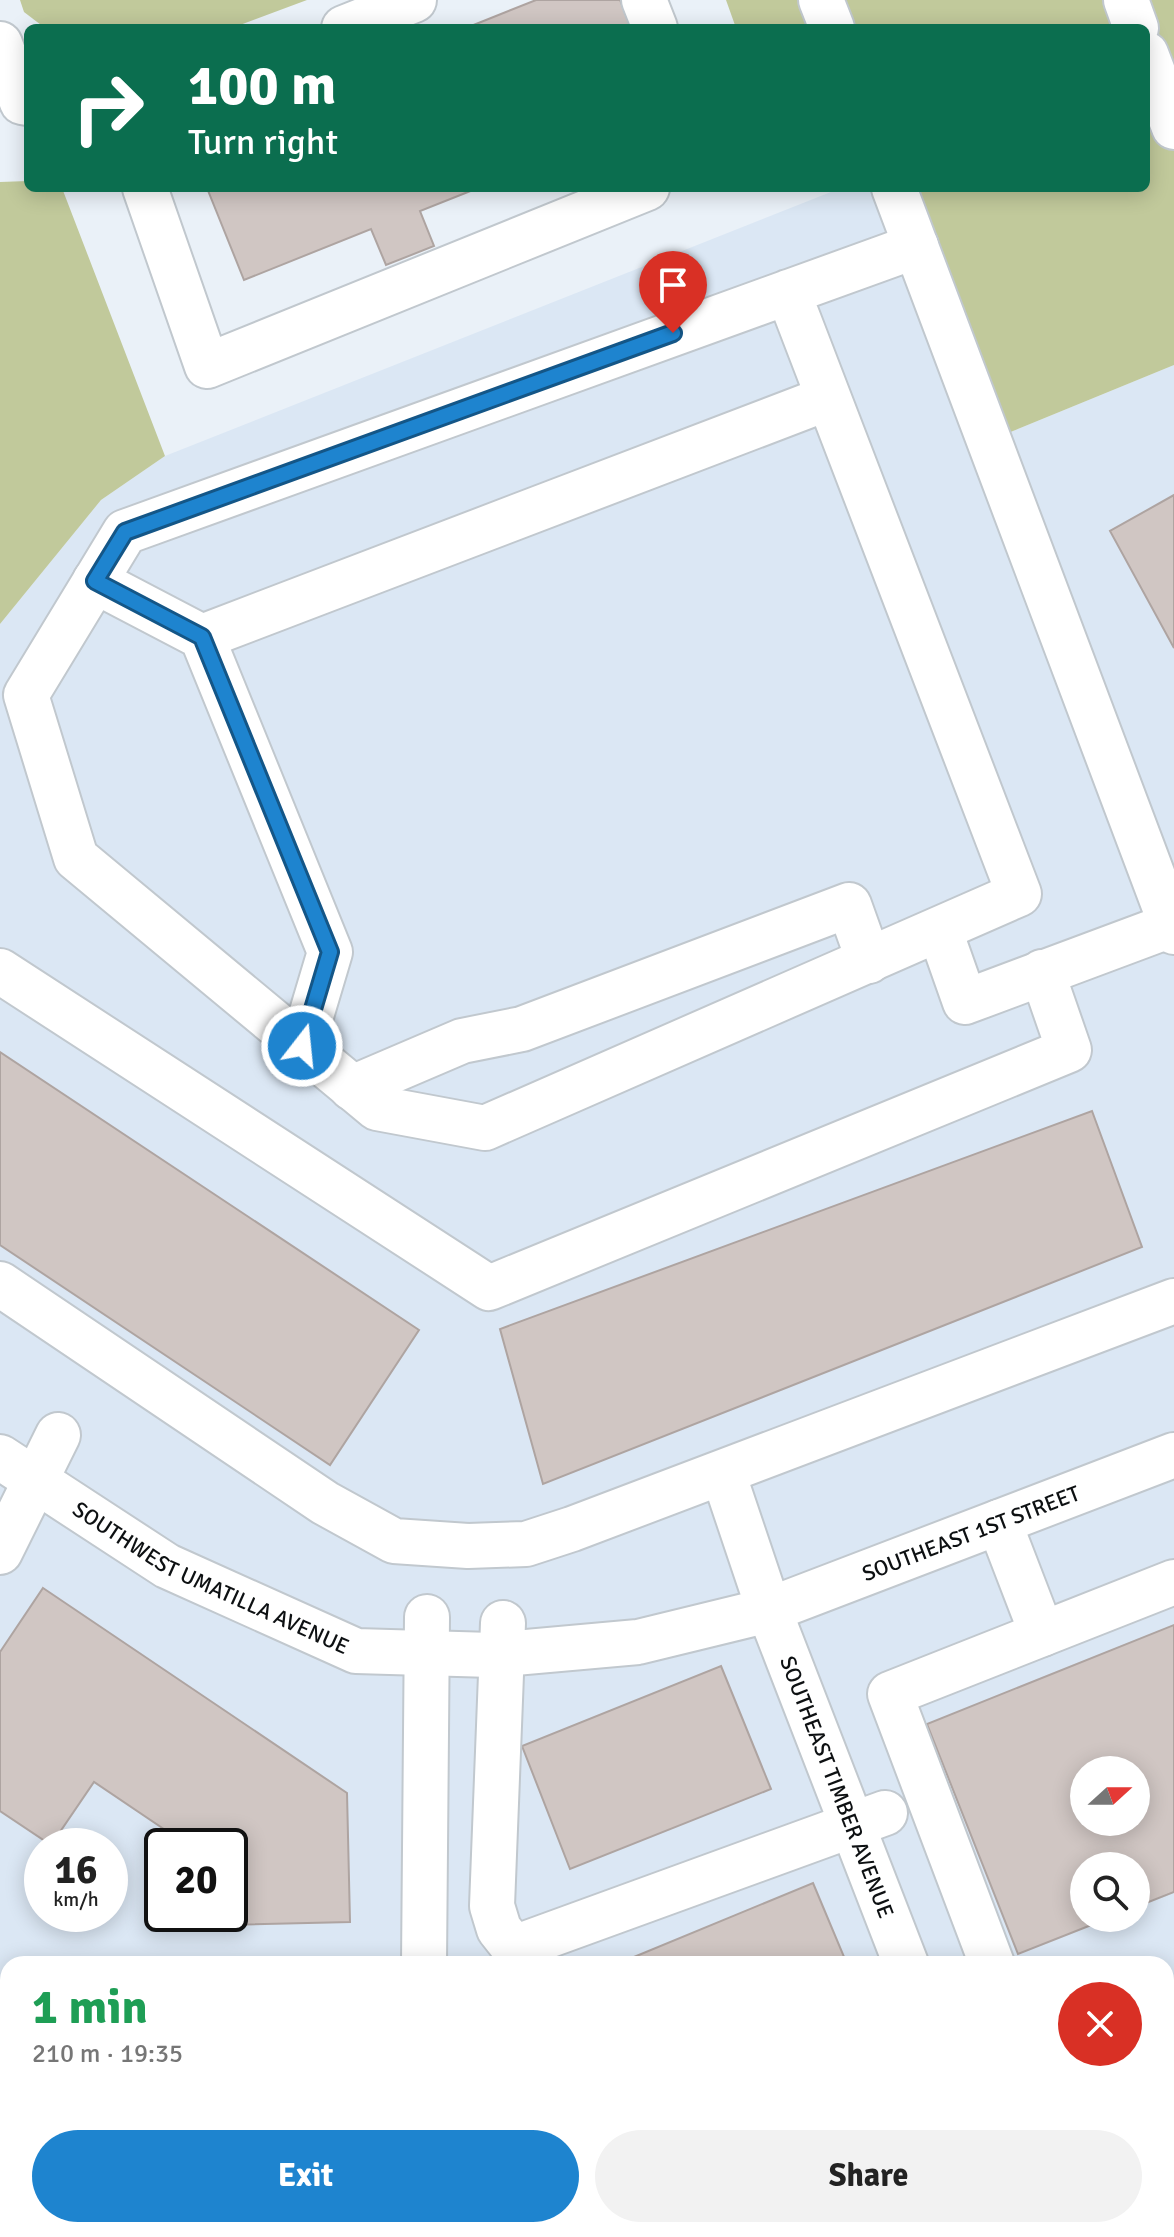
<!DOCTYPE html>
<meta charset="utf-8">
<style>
:root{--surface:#fff;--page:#f2f2f2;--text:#222;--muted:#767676;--accent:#1e84cf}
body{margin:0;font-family:Signika,sans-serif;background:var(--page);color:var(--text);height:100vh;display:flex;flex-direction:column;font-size:30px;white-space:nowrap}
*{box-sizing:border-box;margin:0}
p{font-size:26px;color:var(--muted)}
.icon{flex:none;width:44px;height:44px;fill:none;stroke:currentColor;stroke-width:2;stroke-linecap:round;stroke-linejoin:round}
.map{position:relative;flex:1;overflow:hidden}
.side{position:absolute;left:0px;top:1956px;width:1174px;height:282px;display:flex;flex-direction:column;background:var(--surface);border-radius:24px 24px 0 0;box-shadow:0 4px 20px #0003}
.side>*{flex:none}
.top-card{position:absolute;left:24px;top:24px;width:1126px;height:168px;border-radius:12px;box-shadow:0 4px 20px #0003;background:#0b6e4f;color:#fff;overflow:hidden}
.needle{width:52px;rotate:69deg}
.tools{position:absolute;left:1070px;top:1756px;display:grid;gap:16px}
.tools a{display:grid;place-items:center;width:80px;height:80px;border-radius:50%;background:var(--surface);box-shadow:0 4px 20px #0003;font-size:40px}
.speed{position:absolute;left:24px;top:1828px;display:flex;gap:16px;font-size:40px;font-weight:700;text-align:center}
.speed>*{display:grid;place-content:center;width:104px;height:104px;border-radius:50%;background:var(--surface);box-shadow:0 4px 20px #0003;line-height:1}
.speed small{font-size:20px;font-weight:400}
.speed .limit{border:4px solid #111;border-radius:12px;background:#fff;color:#111}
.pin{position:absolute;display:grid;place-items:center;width:68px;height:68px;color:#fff;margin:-82px -34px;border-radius:50% 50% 50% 0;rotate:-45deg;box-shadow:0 0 8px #0007}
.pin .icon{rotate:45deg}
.me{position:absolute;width:88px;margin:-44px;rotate:16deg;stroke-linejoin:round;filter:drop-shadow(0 0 6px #0008)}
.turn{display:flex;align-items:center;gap:28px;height:168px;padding:0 32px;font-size:36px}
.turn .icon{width:104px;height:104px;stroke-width:2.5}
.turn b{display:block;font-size:56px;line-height:68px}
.round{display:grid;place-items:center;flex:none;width:84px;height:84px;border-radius:42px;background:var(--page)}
.overview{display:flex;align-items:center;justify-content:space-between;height:136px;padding:0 32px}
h1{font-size:48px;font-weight:700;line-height:60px;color:#1e9e55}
.cta{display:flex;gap:16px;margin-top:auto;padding:16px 32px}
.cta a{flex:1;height:92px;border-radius:48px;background:var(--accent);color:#fff;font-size:32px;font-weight:700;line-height:92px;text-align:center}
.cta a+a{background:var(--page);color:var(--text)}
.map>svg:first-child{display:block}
</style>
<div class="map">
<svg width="1174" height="2237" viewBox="0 0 1174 2237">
<rect width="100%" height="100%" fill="#eaf1f8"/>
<path fill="#dbe7f4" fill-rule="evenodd" d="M841,188h78l89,245 166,-68v1872h-1174v-1613l101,-124 64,-44zM1084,1770h52v52h-52zM42,1846h68v68h-68zM162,1846h68v68h-68zM1084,1866h52v52h-52zM8,1964h1158v266h-1158z"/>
<path fill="#c1c99b" d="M20,0h287l-75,28h-187l-21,-16z
M726,0h448v365l-166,68 -89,-245h227v-160h-410z
M28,181v7h34l103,268 -64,44 -101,124v-442z"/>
<path fill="#d0c6c3" stroke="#aea4a1" stroke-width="2" fill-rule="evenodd" d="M536,0h84l11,28h-165z
M207,188h271l-58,23 14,35 -48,19 -15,-36 -127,51z
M1174,495v153l-64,-117z
M0,1052l419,278 -89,135 -330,-220z
M1092,1111l50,136 -599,237 -43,-155z
M43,1588l304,205 3,129 -126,3v-11h6v-68h-41l-95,-64 -43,63 -51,-34v-159z
M1174,1625v267l-38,15v-41h-52v52h25l-91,36 -91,-230zM1084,1770h52v52h-52z
M721,1666l50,123 -201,80 -48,-123z
M813,1883l34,81h-230z"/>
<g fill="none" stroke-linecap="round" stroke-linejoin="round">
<g stroke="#c1c8ce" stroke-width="48">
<g id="minor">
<path d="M644,0l11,28"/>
<path d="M821,0l11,28"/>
<path d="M1126,0l10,28"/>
<path d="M344,28l70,-28"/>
<path d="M0,44l22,58 6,1"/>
<path d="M1146,54l28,73"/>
<path d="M145,188l62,178 440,-178"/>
<path d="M894,188l280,744"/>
<path d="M788,292l231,602 -534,234 -108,-20 -301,-250 -50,-163 99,-163 791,-286"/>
<path d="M95,581l107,56 128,315 -28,94"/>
<path d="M202,637l626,-239"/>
<path d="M940,931l25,71 209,-78"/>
<path d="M0,971l489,317 580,-238 -27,-78"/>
<path d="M352,1088l110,-47 60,-12 327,-124 20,56"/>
<path d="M0,1284l325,219 69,38 74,5 58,-2 46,-15 602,-228"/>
<path id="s1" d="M0,1457l167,109 189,85 136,4 146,-13 131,-32 405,-155"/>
<path id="s2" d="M723,1473l46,137 137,354"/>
<path d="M999,1522l43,112"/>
<path d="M0,1552l58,-117"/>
<path d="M503,1623l-11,283 7,23 15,19 371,-135"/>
<path d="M424,1964l3,-347"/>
<path d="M992,1964l-102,-270 284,-112"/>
<path d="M1166,2034l8,-4"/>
<path d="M1166,2140l8,-3"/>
<path d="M1152,2230l2,7"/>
<path d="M1040,2237l12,-7"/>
</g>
</g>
<use href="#minor" stroke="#fff" stroke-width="44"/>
</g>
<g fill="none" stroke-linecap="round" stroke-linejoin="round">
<g stroke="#145687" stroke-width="20">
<path id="route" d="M302,1046l28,-94 -128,-315 -107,-56 30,-49 548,-199"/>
</g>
<use href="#route" stroke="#1e84cf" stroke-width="14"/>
</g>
<g text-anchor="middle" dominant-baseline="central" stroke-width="7" stroke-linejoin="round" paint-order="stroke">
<g font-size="22" fill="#0d1012" stroke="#fcfdff">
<text stroke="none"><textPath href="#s1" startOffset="1040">SOUTHEAST 1ST STREET</textPath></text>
<text stroke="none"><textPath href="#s1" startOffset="244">SOUTHWEST UMATILLA AVENUE</textPath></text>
<text stroke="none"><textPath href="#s2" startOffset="334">SOUTHEAST TIMBER AVENUE</textPath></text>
</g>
</g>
</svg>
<div class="tools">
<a><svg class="needle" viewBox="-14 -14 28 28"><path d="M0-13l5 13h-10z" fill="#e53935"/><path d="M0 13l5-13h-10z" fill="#767676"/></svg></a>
<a><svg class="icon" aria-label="search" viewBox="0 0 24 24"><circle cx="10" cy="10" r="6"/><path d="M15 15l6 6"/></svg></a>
</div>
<div class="speed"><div>16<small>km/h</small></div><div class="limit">20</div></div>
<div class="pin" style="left:673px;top:333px;background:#d93025"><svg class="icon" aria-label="arrive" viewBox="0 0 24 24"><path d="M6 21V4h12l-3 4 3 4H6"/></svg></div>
<svg class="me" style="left:302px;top:1046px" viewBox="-20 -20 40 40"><circle r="17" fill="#1e84cf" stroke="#fff" stroke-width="3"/><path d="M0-11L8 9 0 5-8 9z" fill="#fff"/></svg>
<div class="top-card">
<div class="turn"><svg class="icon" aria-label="right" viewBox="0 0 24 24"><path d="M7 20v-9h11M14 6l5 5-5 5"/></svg><div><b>100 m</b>Turn right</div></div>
</div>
<section class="side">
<div class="overview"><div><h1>1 min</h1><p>210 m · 19:35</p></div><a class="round" style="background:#d93025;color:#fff"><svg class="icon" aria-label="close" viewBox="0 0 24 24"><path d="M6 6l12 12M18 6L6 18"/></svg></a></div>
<div class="cta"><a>Exit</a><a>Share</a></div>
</section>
</div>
